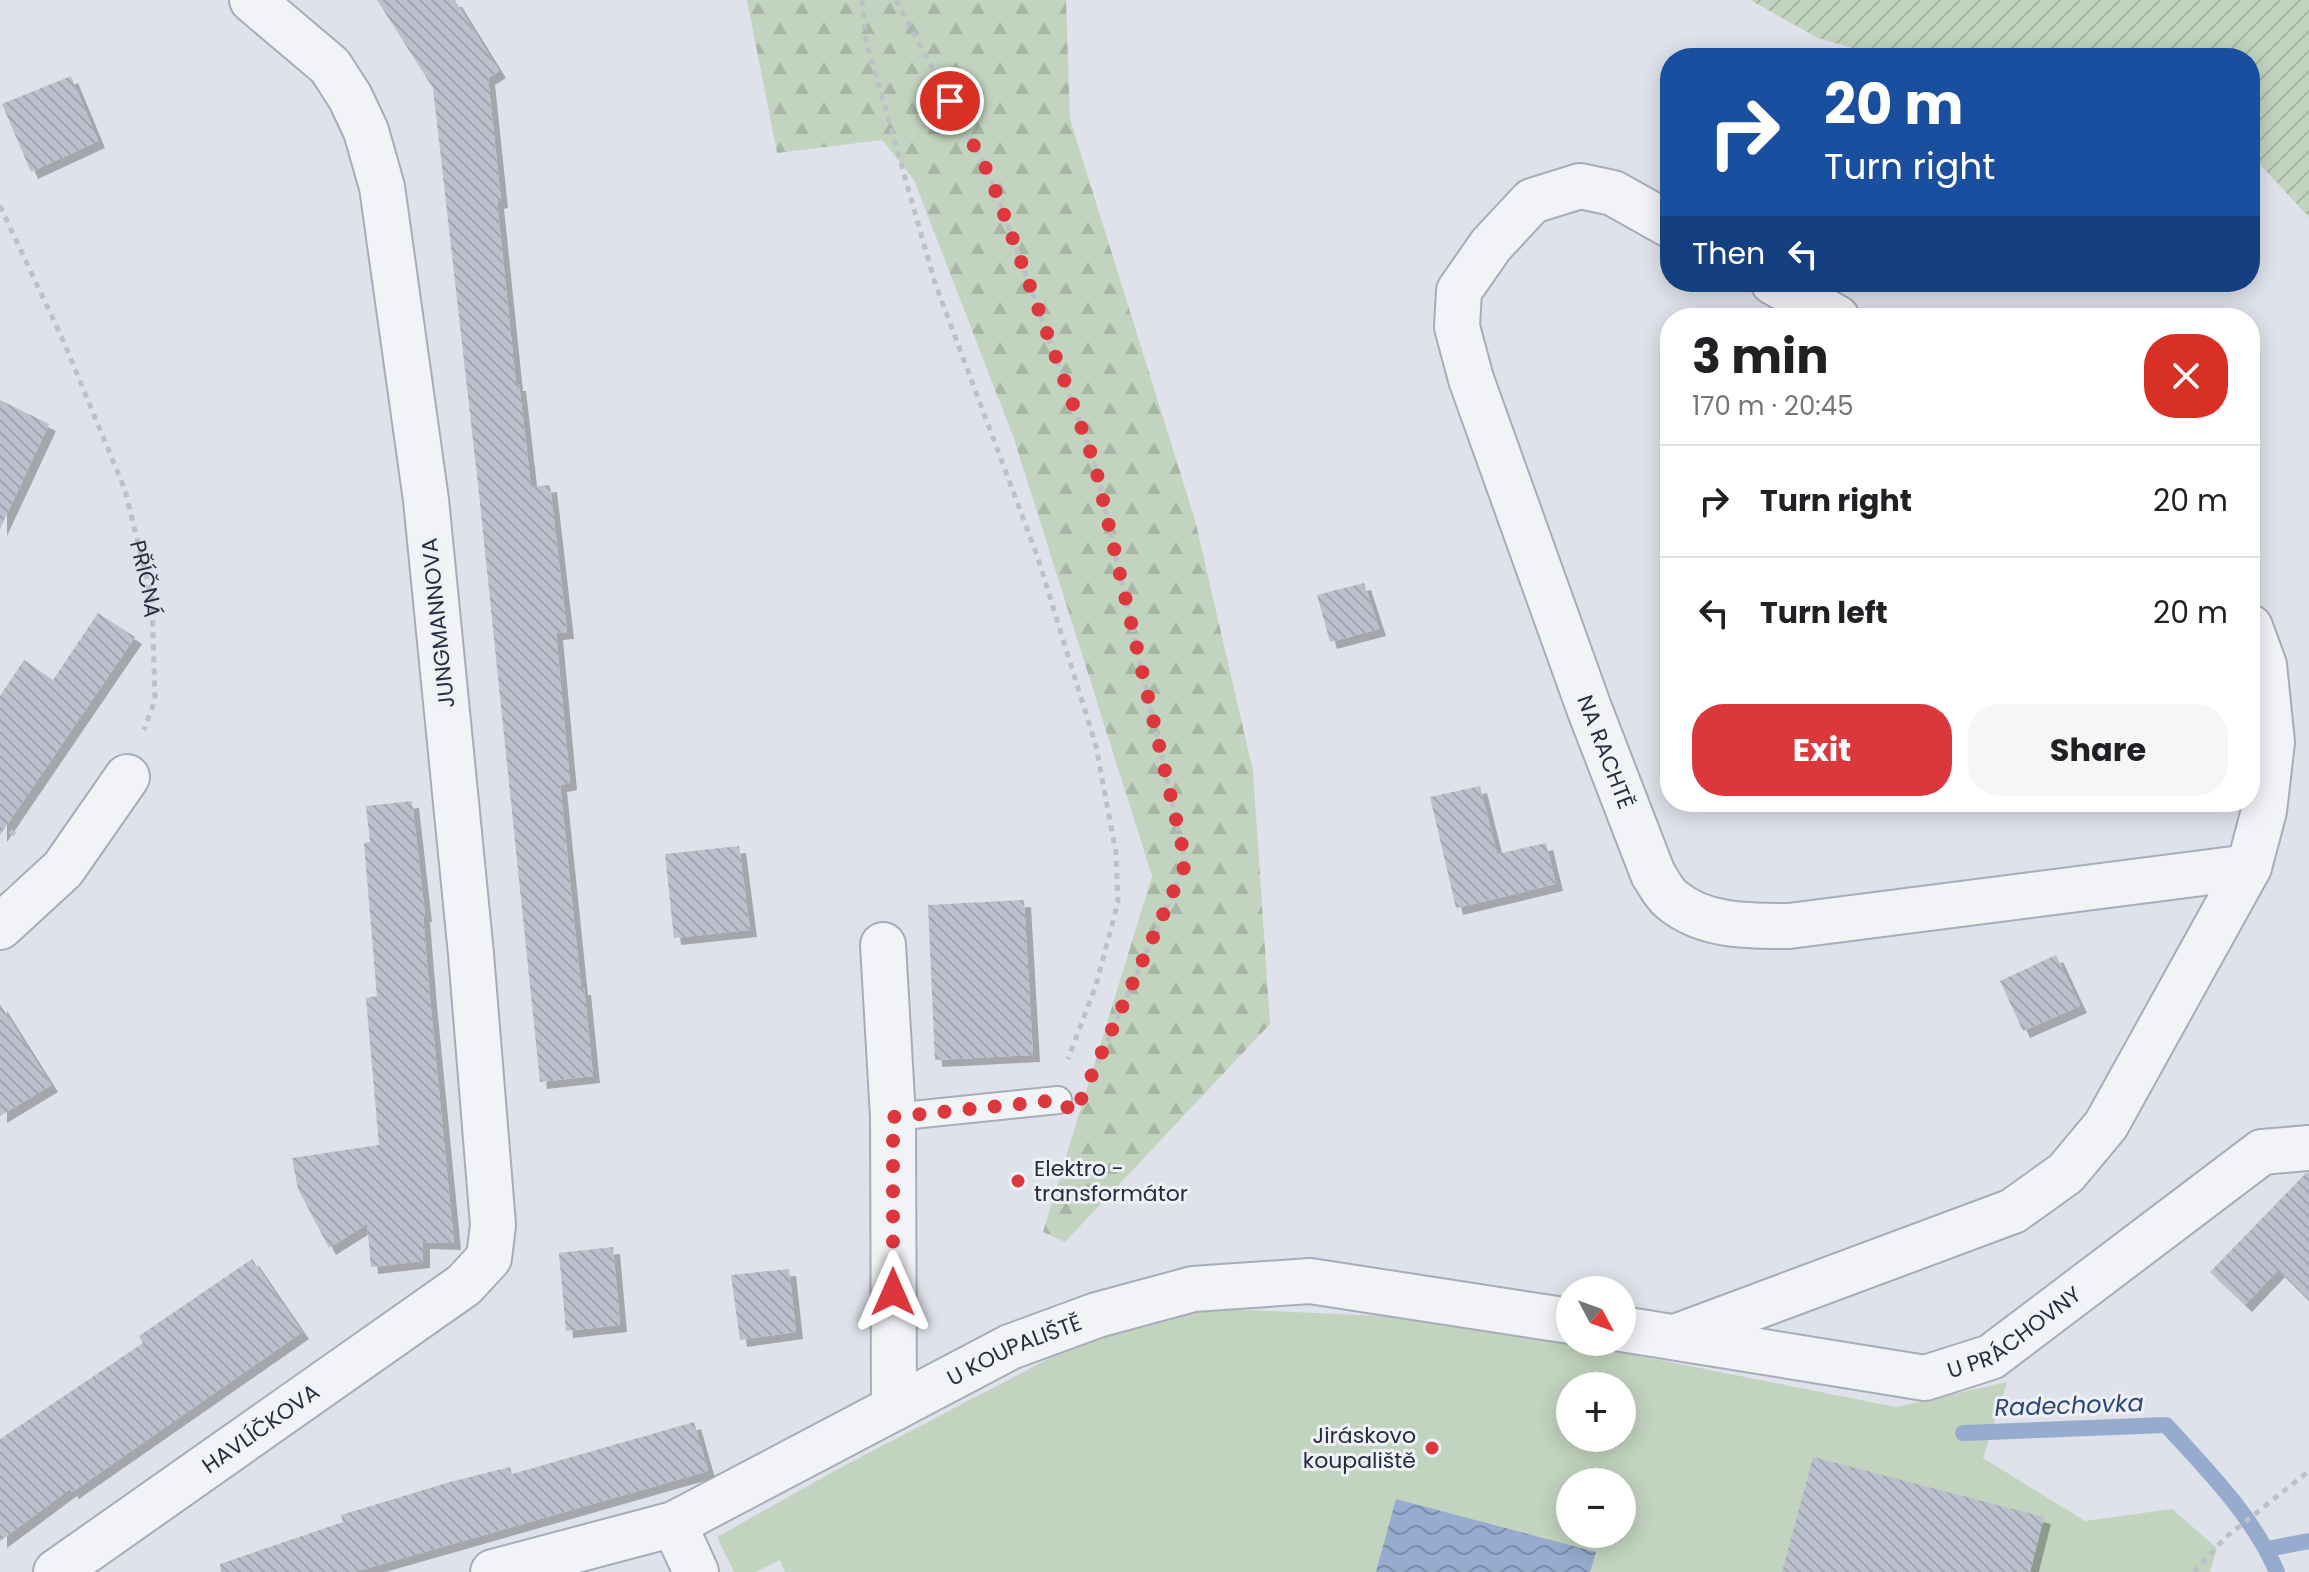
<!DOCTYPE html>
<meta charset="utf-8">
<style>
:root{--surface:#fff;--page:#f6f6f6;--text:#202124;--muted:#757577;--line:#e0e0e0;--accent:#db373d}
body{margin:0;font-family:Poppins,sans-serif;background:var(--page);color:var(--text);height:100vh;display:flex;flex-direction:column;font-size:30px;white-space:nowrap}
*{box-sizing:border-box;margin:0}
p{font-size:26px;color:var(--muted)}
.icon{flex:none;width:44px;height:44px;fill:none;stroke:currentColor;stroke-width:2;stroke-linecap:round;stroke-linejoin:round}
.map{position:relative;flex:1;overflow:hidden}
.details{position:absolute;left:1660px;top:308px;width:600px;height:504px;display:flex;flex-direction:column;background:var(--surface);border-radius:32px;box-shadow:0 4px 20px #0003}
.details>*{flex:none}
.banner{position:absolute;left:1660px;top:48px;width:600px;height:244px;border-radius:32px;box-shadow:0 4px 20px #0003;background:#1a4fa0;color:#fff;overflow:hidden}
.needle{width:52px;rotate:131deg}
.buttons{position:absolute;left:1556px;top:1276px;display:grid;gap:16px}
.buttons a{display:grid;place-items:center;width:80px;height:80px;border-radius:50%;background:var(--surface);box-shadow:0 4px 20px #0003;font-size:40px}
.pin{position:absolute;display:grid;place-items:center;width:68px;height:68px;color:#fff;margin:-34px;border:4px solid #fff;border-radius:50%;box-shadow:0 2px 8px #0007}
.me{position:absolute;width:88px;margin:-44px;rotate:0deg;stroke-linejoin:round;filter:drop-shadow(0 0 6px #0008)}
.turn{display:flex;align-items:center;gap:28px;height:168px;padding:0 32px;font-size:36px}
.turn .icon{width:104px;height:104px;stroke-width:2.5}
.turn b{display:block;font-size:56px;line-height:68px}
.then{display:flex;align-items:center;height:76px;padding:0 32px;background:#0003;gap:16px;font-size:30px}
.round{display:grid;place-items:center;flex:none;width:84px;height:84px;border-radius:32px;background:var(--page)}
.headline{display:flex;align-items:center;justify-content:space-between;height:136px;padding:0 32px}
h1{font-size:48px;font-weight:700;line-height:60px}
.primary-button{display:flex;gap:16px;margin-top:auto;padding:16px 32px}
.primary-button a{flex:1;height:92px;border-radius:32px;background:var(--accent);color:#fff;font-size:32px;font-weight:700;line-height:92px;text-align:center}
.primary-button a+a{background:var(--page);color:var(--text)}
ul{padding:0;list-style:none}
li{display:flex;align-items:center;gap:24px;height:112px;padding:0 32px;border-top:2px solid var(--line)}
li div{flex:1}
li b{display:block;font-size:30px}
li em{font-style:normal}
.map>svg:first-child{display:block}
</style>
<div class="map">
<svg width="2309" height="1572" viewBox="0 0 2309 1572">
<defs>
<pattern id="forest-firs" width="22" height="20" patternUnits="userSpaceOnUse" patternTransform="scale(2)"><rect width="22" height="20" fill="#c2d4bf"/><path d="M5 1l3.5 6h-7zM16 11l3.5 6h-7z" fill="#a7b6a5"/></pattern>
<pattern id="garden-furrows" width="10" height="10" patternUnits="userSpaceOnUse" patternTransform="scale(2)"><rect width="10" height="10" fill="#c2d4bf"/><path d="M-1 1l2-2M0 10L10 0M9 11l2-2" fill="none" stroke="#a7b6a5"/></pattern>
<pattern id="water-waves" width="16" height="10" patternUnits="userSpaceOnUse" patternTransform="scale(2)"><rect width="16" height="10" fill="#96abcd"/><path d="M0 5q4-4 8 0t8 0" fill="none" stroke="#7a8ca8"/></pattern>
<pattern id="building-back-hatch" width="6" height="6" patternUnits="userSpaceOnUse" patternTransform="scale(2)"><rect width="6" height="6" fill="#bbc0cd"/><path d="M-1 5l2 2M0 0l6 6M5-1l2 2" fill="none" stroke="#a1a5b1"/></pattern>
<filter id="shadow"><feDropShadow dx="7" dy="7" stdDeviation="0" flood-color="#0004"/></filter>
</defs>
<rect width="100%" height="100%" fill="#dfe2ea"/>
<path fill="url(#forest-firs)" d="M747,0h319l4,119 125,401 58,251 17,253 -205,218 -22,-10 109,-356 -138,-437 -100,-259 -32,-40 -105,13z"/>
<path fill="url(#garden-furrows)" d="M1750,0h559v217l-59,-63v-96h-364l-68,-20z"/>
<path fill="#c2d4bf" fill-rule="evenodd" d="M1200,1308l254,11 442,88 111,-25 -24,76 102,63 87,-12 45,39 -7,24h-1425l-5,-12 -25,12h-21l-17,-35 121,-68 231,-121zM1570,1386h52v52h-52zM1570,1482h52v52h-52z"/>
<path fill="url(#water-waves)" d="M1396,1499l200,53 -6,20h-214z"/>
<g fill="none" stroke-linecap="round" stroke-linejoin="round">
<path stroke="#96abcd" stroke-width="16" d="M1963,1433l203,-8c41,45 87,91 111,147
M2267,1549l42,-8"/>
</g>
<path fill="url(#building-back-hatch)" filter="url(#shadow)" d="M377,0h78l44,71 -11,7 13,123 -4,1 19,182h3l12,103 19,-2 17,147 -11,1 14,150 -10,2 21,203h3l9,88 -53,6 -62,-598 -45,-396z
M71,76l27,65 -67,31 -29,-68z
M0,400l49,24 -49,105z
M1364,583l15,46 -49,13 -13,-47z
M98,613l37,24 -135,198v-139l24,-36 29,20z
M1480,786l17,68 49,-11 10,41 -100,24 -26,-111z
M412,801l13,114h-2l7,84 24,244 -31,-1v19l-52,6 -4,-43 -38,24 -31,-59 -6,-31 87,-13 -13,-147 11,-2 -13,-153 6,-1 -4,-36z
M739,846l11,84 -76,8 -9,-84z
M1024,900l9,155 -98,5 -7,-155z
M2056,955l24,51 -57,25 -23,-50z
M0,1004l51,81 -51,31z
M2306,1173h3v128l-31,-31 -33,35 -35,-33z
M613,1247l7,78 -54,6 -7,-78z
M252,1259l50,73 -230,160 -2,-3 -70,52v-102l143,-96 -4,-7z
M789,1269l7,63 -56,8 -9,-65z
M694,1422l14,49 -354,101h-133l-1,-8 123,-42 -2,-7 109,-33 60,-15 2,7z
M1813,1457l231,60 -14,55h-248z"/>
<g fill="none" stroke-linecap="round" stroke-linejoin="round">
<g stroke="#a8acb8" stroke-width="30">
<path id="service" d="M893,1117l165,-17"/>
</g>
<g stroke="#a8acb8" stroke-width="48">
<g id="minor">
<path id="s2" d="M1670,225l-57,-32 -33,-7 -48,15 -41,44 -32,46 -2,36 14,52 118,329 64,166c6,9 11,20 19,26 32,27 77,26 117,26l460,-59"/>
<path d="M1773,282l64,36"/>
<path d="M0,927l63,-58 64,-92"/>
<path d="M883,945l10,172 1,291"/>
<path id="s3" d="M1622,1329l303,49 66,-21 271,-205 47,-4"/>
<path d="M1675,1337l338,-126 53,-38 40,-48 143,-258 15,-56 8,-69 -8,-77 -14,-38"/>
<path d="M674,1524l22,48"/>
<path id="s4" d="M56,1572l408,-287 25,-27 4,-33 -22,-271 -45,-454 -44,-313 -16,-56 -16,-34 -20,-31 -78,-66"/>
<path id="s5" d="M493,1572l181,-48 336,-177 87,-32 96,-26 117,-8 260,40"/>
</g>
</g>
<g stroke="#bdc0c8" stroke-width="5" stroke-dasharray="6 6" stroke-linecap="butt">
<path d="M862,0l4,40 69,243 102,272 59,191 20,107 2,49 -22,83 -28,74"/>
<path d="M896,0l94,176 105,289 91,398 -95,215"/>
<path id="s1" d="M0,206l63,134 62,150 27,110 3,100 -11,30"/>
<path d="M0,824l20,14"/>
<path d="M2194,1572l32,-35 83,-66"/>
</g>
<use href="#service" stroke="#f2f3f7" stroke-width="26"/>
<use href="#minor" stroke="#f2f3f7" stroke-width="44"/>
</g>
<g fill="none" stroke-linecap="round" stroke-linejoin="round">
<path stroke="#db373d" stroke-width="14" stroke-dasharray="0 25.2" d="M893,1292v-175l165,-17 17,13 111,-250 -91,-398 -105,-289 -40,-75"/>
</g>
<g fill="#db373d" stroke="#eff1f7" stroke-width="3">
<circle cx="1018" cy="1181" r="8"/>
<circle cx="1432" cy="1448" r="8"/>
</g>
<g text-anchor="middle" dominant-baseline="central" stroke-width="6" stroke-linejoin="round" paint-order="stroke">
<g font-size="22" fill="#262d42" stroke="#eff1f7">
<text stroke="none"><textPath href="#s1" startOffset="402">PŘÍČNÁ</textPath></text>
<text transform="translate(438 623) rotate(-96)">JUNGMANNOVA</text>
<text stroke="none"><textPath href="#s2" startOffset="752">NA RACHTĚ</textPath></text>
<text stroke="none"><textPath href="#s3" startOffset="408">U PRÁCHOVNY</textPath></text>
<text stroke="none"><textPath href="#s5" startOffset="570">U KOUPALIŠTĚ</textPath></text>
<text stroke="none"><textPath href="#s4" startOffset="250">HAVLÍČKOVA</textPath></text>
</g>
<g font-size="22" fill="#262d42" stroke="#eff1f7" text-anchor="start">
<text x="1034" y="1168">Elektro -<tspan x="1034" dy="25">transformátor</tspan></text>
<text x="1416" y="1435" text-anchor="end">Jiráskovo<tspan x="1416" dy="25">koupaliště</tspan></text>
</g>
<g font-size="24" font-style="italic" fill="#2c467a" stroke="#eff1f7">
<text transform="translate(2069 1405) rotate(-2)">Radechovka</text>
</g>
</g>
</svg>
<div class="buttons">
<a><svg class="needle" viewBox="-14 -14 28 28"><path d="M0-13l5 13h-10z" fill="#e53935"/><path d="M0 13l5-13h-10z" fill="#757577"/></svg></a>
<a>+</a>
<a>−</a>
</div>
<div class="pin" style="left:950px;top:101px;background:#d93025"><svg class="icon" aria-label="arrive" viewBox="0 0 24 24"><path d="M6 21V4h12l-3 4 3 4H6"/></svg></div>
<svg class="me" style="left:893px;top:1292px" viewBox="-20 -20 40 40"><path d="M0-17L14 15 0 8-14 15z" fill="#db373d" stroke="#fff" stroke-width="4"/></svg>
<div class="banner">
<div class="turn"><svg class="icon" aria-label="right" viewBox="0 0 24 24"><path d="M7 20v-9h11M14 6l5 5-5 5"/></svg><div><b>20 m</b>Turn right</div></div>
<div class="then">Then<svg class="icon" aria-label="left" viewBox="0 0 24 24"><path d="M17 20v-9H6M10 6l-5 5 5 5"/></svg></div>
</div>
<section class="details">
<div class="headline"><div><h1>3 min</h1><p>170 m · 20:45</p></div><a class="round" style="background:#d93025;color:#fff"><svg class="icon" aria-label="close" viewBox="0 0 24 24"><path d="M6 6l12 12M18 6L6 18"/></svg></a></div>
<ul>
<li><svg class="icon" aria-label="right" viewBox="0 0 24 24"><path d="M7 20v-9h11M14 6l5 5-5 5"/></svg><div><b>Turn right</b></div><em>20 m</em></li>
<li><svg class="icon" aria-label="left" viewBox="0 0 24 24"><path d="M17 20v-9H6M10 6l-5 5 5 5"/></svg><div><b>Turn left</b></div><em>20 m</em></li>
</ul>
<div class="primary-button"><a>Exit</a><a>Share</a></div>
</section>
</div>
